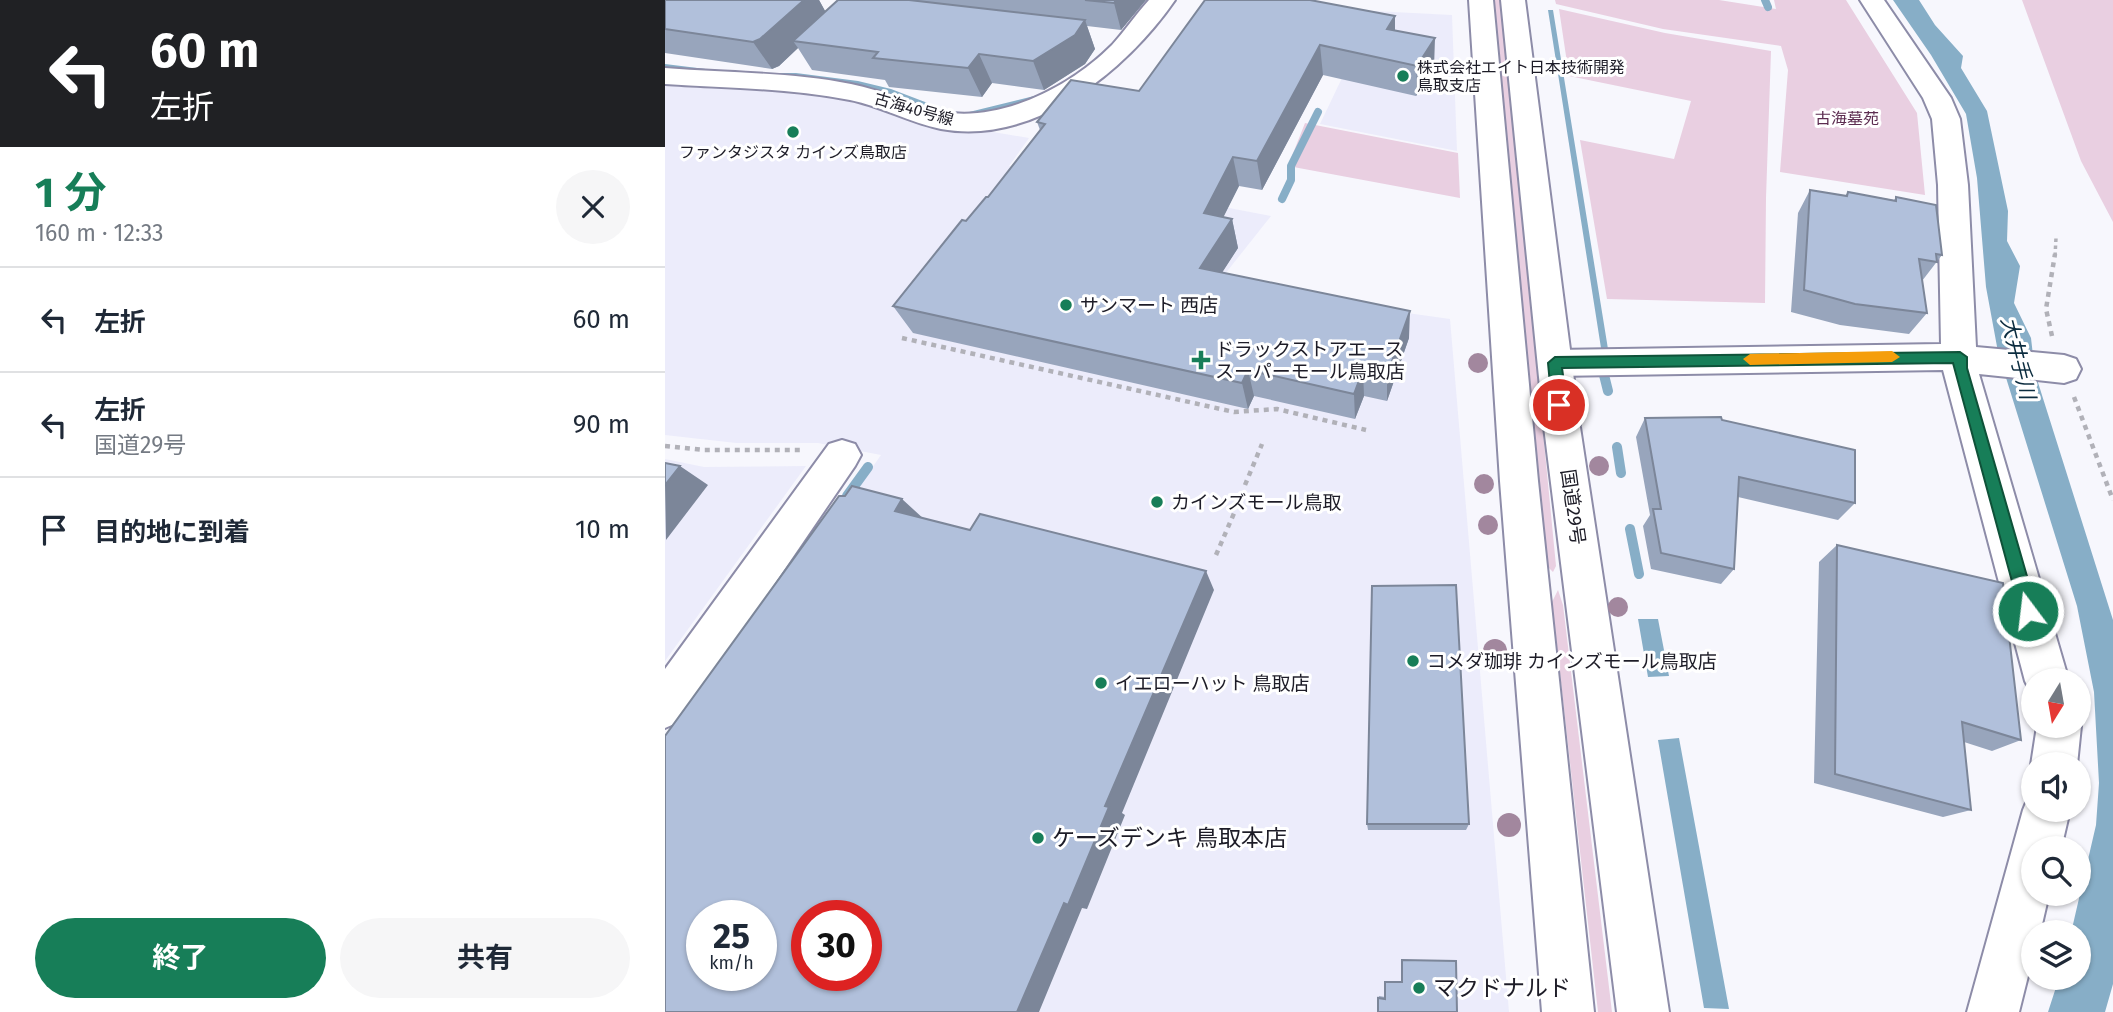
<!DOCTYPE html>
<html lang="ja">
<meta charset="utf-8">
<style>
:root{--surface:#fff;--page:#f6f6f7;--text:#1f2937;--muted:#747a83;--line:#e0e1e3;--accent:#177e58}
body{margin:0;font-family:"Fira Sans","Noto Sans JP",sans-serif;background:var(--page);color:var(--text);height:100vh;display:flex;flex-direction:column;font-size:26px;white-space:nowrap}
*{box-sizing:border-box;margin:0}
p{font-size:23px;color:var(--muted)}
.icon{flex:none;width:38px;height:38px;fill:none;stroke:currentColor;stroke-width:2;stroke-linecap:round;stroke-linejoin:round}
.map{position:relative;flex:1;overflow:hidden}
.side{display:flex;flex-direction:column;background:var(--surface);width:665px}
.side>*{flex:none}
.banner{background:#202124;color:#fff;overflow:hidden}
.needle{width:46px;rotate:191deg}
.fabs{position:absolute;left:1356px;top:668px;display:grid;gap:14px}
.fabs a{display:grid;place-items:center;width:70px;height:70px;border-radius:50%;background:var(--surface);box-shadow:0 2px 5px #0004;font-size:35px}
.speed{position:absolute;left:21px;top:900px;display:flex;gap:14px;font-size:35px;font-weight:700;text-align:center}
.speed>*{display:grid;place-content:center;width:91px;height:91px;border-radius:50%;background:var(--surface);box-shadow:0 2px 5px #0004;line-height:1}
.speed small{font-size:18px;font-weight:400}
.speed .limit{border:10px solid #d22;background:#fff;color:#111}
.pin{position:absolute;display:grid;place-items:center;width:60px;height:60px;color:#fff;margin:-30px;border:4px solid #fff;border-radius:50%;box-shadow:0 2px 7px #0007}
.me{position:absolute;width:77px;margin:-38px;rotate:345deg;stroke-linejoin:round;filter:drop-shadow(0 0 5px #0008)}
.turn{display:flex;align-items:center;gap:24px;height:147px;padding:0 35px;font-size:32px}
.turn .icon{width:91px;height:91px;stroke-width:2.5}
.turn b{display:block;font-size:49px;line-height:60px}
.round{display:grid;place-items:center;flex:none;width:74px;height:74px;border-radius:37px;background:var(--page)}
.headline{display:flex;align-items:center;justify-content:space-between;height:119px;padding:0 35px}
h1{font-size:42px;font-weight:700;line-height:52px;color:var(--accent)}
.action{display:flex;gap:14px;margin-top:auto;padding:14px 35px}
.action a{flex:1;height:80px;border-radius:42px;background:var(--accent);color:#fff;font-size:28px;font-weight:700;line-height:80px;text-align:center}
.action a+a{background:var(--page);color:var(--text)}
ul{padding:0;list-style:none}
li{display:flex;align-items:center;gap:21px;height:105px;padding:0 35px;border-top:2px solid var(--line)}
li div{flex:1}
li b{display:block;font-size:26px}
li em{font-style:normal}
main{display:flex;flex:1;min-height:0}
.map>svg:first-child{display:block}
</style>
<main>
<section class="side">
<div class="banner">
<div class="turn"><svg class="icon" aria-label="left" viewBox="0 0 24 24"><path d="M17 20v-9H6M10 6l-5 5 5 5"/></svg><div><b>60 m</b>左折</div></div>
</div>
<div class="headline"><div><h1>1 分</h1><p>160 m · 12:33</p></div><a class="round"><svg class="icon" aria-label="close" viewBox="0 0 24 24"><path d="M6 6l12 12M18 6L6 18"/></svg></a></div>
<ul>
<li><svg class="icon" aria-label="left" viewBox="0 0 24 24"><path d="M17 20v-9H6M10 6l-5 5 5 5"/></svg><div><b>左折</b></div><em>60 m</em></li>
<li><svg class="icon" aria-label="left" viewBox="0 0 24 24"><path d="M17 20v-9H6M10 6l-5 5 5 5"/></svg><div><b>左折</b><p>国道29号</p></div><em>90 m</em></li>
<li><svg class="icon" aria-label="arrive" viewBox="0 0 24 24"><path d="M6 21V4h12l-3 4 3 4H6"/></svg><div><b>目的地に到着</b></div><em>10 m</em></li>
</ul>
<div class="action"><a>終了</a><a>共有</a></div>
</section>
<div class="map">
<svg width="1448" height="1012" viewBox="0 0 1448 1012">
<rect width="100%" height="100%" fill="#f7f7fd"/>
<path fill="#ececfb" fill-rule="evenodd" d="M709,11l78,4 5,136 -137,-27z
M0,79l141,10 158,38 65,11 -20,28 262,50 -50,63 108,23 121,17 59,693h-844l150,-463 66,-94 -63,-12h-82l-71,-8zM37,915h59v60h-59zM142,915h59v60h-59z
M0,459l39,8 102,-1 -141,195z"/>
<path fill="#e9cfe1" d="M826,0h9l8,70 48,496 -3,6 -9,-9z
M890,0h164l57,9 -2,-9h72l71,113 8,82 -145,-23 8,-102 -7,-24 -118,-17 -107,-25z
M1357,0h91v222l-32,-61z
M894,9l106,24 106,18 -5,147 -1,105 -158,-4 -27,-159 94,19 17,-58 -122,-25z
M640,123l153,30 2,45 -172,-32z
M893,590l5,15 49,407h-14l-46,-410z"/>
<path fill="#87aec7" d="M1228,0h26l16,25 28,31 -2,12 26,43 21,100 -1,30 13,25 -6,37 17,35 4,35 78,247v364l-8,28h-57l11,-34h20v-45h-8l25,-108 3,-42 -5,-91 -17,-86 -79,-254 -12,-65 -9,-109 -11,-64 -35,-59z
M883,10h5l55,339 -7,-1z
M434,55l7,4 -22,18 -34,20 -44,13 -45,9 -18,-3 -89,-30 -68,-7h-41l-80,-9v-6l73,9h58l62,8 33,8 55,21 19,3 81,-20 35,-21z
M973,619h20l11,57 -21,1z
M1014,738l50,271 -25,-1 -46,-268z"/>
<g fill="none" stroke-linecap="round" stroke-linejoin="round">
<path stroke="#87aec7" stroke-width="8" d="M1100,0l3,7
M617,199l9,-19v-14l27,-54"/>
<path stroke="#87aec7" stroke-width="10" d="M939,375l4,16
M952,447l4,26
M182,496l21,-29
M965,529l9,45"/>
<g stroke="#8d8ca8" stroke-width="4">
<path id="minor" d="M484,0h26c-49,71 -141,146 -234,129 -31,-6 -60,-23 -91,-29 -61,-12 -124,-12 -185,-16v-16c62,5 125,4 186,16 32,6 61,22 92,28 60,10 128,-26 169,-67 13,-14 24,-31 37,-45z
M1195,0h24l67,98 9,21 8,66 8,162 88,8 12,4 5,10 -5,10 -12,4 -85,-9 90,307h-36v16l-8,-16 -82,-311 -388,6 -12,-4 -5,-9 5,-9 12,-4 386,-6 -3,-159 -6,-66 -9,-21z
M177,440l13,4 6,11 -6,11 -174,255 -16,7v-59l164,-225z
M1414,720l2,6 -4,39h-44v6l-2,-6 6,-39h42z
M1368,792v18h37l-9,39h-28v45h16l-9,39h-7v23l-14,56h-52l56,-202 7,-17z"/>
</g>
<g stroke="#8d8ca8" stroke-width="4">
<path id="highway" d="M804,0h24l45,481 56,531h-52l-42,-531z
M836,0h24l55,427 89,585h-52l-73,-585z"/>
</g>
<path stroke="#b1b1b8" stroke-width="3.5" stroke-dasharray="3.5 3.5" stroke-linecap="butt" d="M1390,256l1,-18"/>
<path stroke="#b1b1b8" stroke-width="4.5" stroke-dasharray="5 5" stroke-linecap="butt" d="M1387,336l-6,-27 9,-55
M237,338l332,74 43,-3 89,21
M1409,397l39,103
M0,446l39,4h100
M580,485l17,-41
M551,555l19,-44"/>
<use href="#minor" fill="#fff" fill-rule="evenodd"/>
<use href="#highway" fill="#fff" fill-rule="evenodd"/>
</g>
<g fill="#a2879e">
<circle cx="813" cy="363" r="10"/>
<circle cx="934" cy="466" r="10"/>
<circle cx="819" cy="484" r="10"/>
<circle cx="823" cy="525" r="10"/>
<circle cx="953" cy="607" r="10"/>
<circle cx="830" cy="651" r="12"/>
<circle cx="844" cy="825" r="12"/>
</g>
<path fill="#98a5bc" d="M0,0h154l6,11 13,-11h308l-25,30 -34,-4 8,23 -10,15 -41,26 -52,-7 -10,14 -93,-10 -4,-7 -73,-10 -14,-22 -19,18 -7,3 -107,-16z
M730,16v14l39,38 -18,28 -93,-21 -61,115 -23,-4 -16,31 9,2 6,29 -16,24 187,66 -22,63 -23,-5 -9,23 -101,-23 -6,13 -335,-76 -20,-27 73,-85 22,-24 52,-67 -3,-8z
M1145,190l35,6 3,-4 46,8 2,-3 46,58 -20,26 5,32 -18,21 -69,-9 -49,-13 7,-99z
M980,418l77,2 133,83 -17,17 -100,-23 -4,72 -13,15 -70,-15 -8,-43 7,-11 -14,-78z
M1172,545l184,195 -29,11 -28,-9 7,68 -28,7 -129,-34 5,-221z
M702,824h102l-3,6h-98z
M737,960l54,1 1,51 -79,-14 1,-2 6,1v-16h16z"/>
<path fill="#7c8699" d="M139,0h15l10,18 -36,23 5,7 -19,18 -7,3 -19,-27z
M451,0h30l-25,30 -7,-27z
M730,16v30l-8,-17z
M420,20l10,29 -10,15 -41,26 -11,-29z
M770,38l-1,30 -18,28 1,-30z
M655,45l3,30 -61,115 -5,-29z
M314,54l13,29 -10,14 -14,-29z
M568,157l6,29 -28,56 -7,-29z
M567,219l6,29 -31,48 -7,-28z
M745,311l-1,27 -22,63v-26z
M583,370l6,26 -6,13 -6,-26z
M698,370l1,26 -9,23 -1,-25z
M15,466l28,19 -42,55 -1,-55z
M237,499l23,21 -30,-9z
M541,571l8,19 -92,223 3,2 -38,94 -5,-1 -43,104h-22z"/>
<path fill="#b1c0db" stroke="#7c8699" stroke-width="2" fill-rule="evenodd" d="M0,0h139l-44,39 -7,3 -88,-13z
M173,0h71l176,20 -10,15 -42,26 -54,-7 -11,14 -95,-10 5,-6 -85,-11z
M420,0h31l-2,3z
M540,0h105l85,16 -8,13 48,9 -18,28 -97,-21 -63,116 -24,-4 -29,56 28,6 -32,49 210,43 -23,64 -24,-5 -9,24 -106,-24 -6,13 -349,-77 69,-86 4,1 20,-24h2l57,-73 -8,-2 34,-42 68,11z
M1145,190l37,6 1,-4 48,9v-4l40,8 6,50 -6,-1 1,8 -18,-3 8,54 -72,-9 -51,-14z
M1056,417l1,3 133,30v53l-116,-26 -5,92 -73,-16 -8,-44h8l-16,-91z
M0,463l15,3 -15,19z
M187,486l50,13 -7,12 75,19 10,-16 226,57 -101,235 4,1 -41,98 -4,-2 -47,109h-352v-276l174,-240h6zM37,915h59v60h-59zM142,915h59v60h-59z
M1172,545l166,38 18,157 -59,-18 9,88 -136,-36z
M791,585l13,239h-102l5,-238z
M737,960l54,1 1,51h-79v-14l7,1v-17h17z"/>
<path fill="#177e58" stroke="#0f5239" stroke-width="2" d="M1295,352l7,5v11l70,243 -3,6 -6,2 -6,-2 -2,-6 -67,-248 -391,5 5,37 -8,6 -7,-6 -4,-42 7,-6z"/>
<path fill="#f59e0b" d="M1227,351l8,6 -8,5 -142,3 -7,-6 7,-5z"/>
<g fill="#177e58" stroke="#fff" stroke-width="2.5">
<circle cx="738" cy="76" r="7"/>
<circle cx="128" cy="132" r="7"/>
<circle cx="401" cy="305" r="7"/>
<path d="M532.5 349.5h7v7h7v7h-7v7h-7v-7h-7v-7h7z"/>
<circle cx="492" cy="502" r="7"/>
<circle cx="748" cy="661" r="7"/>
<circle cx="436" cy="683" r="7"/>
<circle cx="373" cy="838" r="7"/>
<circle cx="754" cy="988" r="7"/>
</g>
<g text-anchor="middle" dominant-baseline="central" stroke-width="6" stroke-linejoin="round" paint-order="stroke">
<g font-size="16" fill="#1d1c27" stroke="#fff" text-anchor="start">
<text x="752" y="67">株式会社エイト日本技術開発<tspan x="752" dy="18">鳥取支店</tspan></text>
<text x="128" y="152" text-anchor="middle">ファンタジスタ カインズ鳥取店</text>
</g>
<g font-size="16" fill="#1d1c27" stroke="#fff">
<text transform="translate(249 109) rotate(16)">古海40号線</text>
</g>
<g font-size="16" fill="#5c2c50" stroke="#fff">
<text x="1182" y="118">古海墓苑</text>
</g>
<g font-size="19" fill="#1d1c27" stroke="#fff" text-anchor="start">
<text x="415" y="305">サンマート 西店</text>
<text x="550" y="349">ドラックストアエース<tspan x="550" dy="22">スーパーモール鳥取店</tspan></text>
<text x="506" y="502">カインズモール鳥取</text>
<text x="762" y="661">コメダ珈琲 カインズモール鳥取店</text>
<text x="450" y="683">イエローハット 鳥取店</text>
</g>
<g font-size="19" fill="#1d1c27" stroke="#fff">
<text transform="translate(908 507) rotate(82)">国道29号</text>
</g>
<g font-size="21" font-style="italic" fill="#0b2c3f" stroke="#fff">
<text transform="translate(1353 358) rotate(76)">大井手川</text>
</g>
<g font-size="23" fill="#1d1c27" stroke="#fff" text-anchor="start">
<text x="387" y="838">ケーズデンキ 鳥取本店</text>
<text x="768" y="988">マクドナルド</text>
</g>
</g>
</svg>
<div class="fabs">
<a><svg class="needle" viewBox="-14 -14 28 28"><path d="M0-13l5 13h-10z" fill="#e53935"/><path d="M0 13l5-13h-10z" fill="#747a83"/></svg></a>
<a><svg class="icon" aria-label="sound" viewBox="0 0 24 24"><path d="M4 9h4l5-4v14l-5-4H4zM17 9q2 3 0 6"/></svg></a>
<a><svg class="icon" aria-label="search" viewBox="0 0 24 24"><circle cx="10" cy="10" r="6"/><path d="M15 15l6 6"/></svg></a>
<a><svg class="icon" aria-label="layers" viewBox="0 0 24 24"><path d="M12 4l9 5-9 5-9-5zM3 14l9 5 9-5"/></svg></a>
</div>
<div class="speed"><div>25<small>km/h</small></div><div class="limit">30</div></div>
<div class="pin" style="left:894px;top:405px;background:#d93025"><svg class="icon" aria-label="arrive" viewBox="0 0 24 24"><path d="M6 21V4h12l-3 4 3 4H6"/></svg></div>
<svg class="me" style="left:1363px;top:611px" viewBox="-20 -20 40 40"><circle r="17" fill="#177e58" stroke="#fff" stroke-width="3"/><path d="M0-11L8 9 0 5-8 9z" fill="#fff"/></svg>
</div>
</main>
